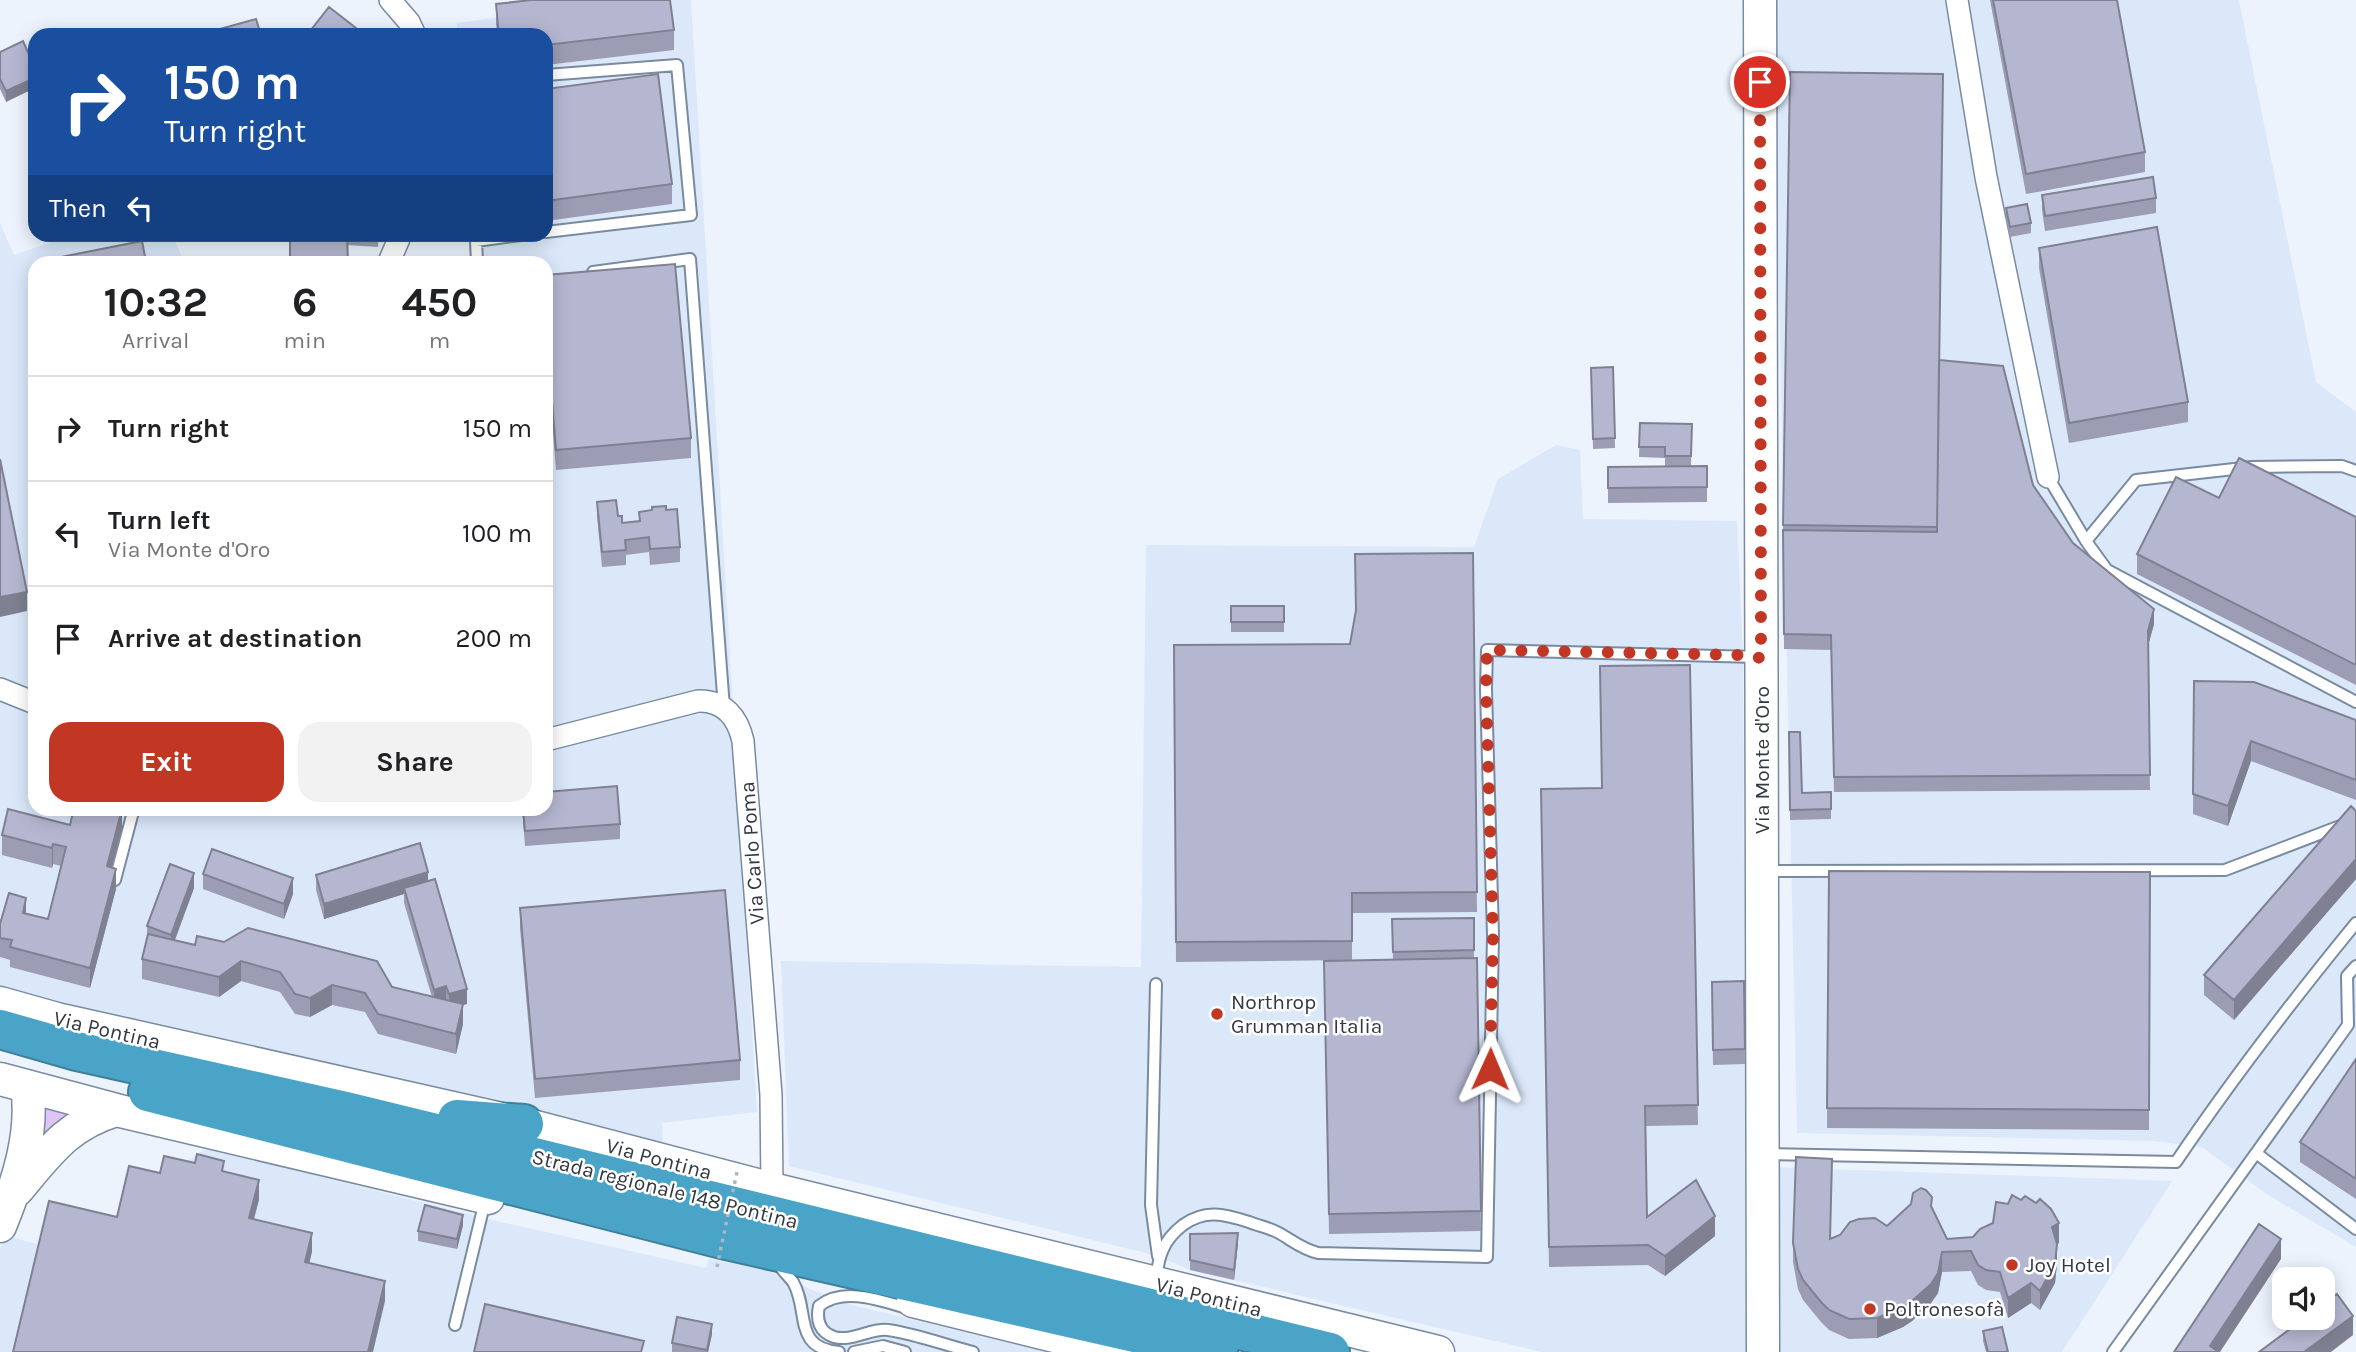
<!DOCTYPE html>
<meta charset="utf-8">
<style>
:root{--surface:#fff;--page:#f2f2f2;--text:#202124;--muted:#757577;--line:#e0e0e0;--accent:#c23624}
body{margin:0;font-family:Karla,sans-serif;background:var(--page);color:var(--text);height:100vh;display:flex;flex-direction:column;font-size:26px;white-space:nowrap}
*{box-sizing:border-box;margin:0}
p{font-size:23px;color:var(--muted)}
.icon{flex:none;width:38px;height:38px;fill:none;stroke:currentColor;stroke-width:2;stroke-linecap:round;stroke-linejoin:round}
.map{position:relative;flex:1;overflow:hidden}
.side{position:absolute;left:28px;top:256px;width:525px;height:560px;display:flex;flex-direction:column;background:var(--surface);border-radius:21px;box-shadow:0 4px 18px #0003}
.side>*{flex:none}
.hud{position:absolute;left:28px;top:28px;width:525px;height:214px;border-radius:21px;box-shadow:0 4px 18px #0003;background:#1a4fa0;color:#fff;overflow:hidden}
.fabs{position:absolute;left:2272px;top:1267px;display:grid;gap:14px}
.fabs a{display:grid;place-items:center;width:63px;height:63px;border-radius:14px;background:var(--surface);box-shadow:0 4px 18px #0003;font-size:35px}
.pin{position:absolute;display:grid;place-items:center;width:60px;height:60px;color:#fff;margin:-30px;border:4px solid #fff;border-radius:50%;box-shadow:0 2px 7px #0007}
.me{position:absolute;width:77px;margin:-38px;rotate:1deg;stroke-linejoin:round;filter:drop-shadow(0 0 5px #0008)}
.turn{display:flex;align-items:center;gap:24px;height:147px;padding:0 21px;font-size:32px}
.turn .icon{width:91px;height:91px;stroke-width:2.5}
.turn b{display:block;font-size:49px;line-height:60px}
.then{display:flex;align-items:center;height:66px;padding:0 21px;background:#0003;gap:14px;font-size:26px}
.eta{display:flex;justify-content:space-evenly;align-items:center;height:119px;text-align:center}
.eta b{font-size:42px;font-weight:700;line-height:49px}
.button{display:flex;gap:14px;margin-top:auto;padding:14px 21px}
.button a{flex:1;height:80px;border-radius:21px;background:var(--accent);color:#fff;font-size:28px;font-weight:700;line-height:80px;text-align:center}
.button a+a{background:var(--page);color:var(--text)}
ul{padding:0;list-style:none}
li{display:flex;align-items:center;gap:21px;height:105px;padding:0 21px;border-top:2px solid var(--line)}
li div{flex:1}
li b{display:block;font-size:26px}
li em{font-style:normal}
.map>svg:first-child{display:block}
</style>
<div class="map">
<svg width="2356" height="1352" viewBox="0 0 2356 1352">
<rect width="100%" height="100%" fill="#ecf3fd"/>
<path fill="#dae8fa" d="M619,0h72l66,1112 -95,11 1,25 -663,-160v-765l14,32 58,-20 100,-1 12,28h-149v546h511v-546h-68l-3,-27 71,-1v-199h-88l-1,-12z
M1770,0h469l77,382 40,30v835l-91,-54 -63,-46 -48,-6 -357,-8 -22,-1028z
M1556,445l24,5 3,69 154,2 6,134 3,697h-204l-352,-82 -32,-14 -369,-90 -8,-205 360,6 5,-422 328,2 24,-68z
M207,1148l281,71 218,49 3,-9 56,11 79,33 203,49h-1047v-103l5,-13 38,9 73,-9 48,-60z
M1773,1167l399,14 -110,171h-289z"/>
<path fill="#dfc5f6" d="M46,1105l26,7 -44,44z"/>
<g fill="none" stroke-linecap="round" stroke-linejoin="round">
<g stroke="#7a8ba0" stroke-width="14">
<path id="lane" d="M546,75l131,-10 14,150 -145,17
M477,262l-1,-21 53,-7
M593,272l97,-13 34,449
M2048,477l38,64 21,29 249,132
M2086,541l50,-61 116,-13 90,-1 14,5
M1765,871l460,-1 131,-50
M115,880l19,-72
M1156,984l-5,221 7,51
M2256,1153l100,76
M1766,1154l410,8c56,-83 117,-162 180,-239
M782,1269c3,4 8,9 11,13 17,29 -1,66 46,70
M1156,1282c2,-24 6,-41 27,-57 22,-16 41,-11 66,-3 10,4 21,6 30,11 14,8 23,16 39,20l169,4 6,-322 -7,-246 1,-39 270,7
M910,1309c-28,-8 -66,-23 -91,-3 -3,14 0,26 15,31 18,5 36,-9 54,-7 28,4 57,15 85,22
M455,1325l30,-124
M854,1352l29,-6 22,6
M2113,1352l235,-327 -1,-49 9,-10"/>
</g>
<g stroke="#7a8ba0" stroke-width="24">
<path id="street" d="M390,0l19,22 6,13
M1957,0l29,177 62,300
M389,262l12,-28
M0,689l35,14
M546,740l152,-39c26,-1 40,17 45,40l28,354 1,94"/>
</g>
<g stroke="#7a8ba0" stroke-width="35">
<path id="secondary" d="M1760,0l3,1352
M0,1003l57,16 467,105 248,65 666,163
M0,1079l116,31 372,88
M17,1190c32,-38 50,-65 99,-80
M0,1226c18,-44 34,-92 27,-140
M913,1301l206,51"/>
</g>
<g stroke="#417f98" stroke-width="42">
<path id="highway" d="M0,1029l77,22 269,60 984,241
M148,1092l574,147 496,113
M457,1119l67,5"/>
</g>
<use href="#lane" stroke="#fff" stroke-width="10"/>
<use href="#street" stroke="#fff" stroke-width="21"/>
<use href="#secondary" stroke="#fff" stroke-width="32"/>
<use href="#highway" stroke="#49a4c7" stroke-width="38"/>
<path stroke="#aeb5bf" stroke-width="3.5" stroke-dasharray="3.5 5" stroke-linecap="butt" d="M717,1267l21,-100"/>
</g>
<path fill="#9c9db4" d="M1990,0h127l28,152v20l-119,22z
M496,4l178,26v20l-128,15v-30h-49l-1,-11z
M23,41l-17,61 -6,-13v-37z
M546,89l126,95v20l-126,17z
M2042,195l114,3v15l-111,18 -3,-21z
M2006,208l25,15v10l-21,4 -4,-19z
M379,234l-1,13 -31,-2 -57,-10z
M2039,248l149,154v20l-119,21 -30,-175z
M546,275l145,163v20l-135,12 -7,-86h-3z
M1939,360l94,125 40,58 81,81 -6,21 2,145 -316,2 -3,-142 -47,-1 -1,-124z
M1613,367l2,81 -22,1 -2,-81z
M1640,423l52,1 -1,42h-26v-8l-26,-1z
M1707,466v36l-99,1v-36z
M2219,498l137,19v168l-219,-111v-20z
M597,502l21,14 4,7 17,-2v-9l27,-2 14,37v15l-30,3 -1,-13 -23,3v10l-24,2 -5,-50z
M1473,553l4,359 -125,1v47l-176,2 -2,-317 176,-1z
M1231,606h53v26h-53z
M1690,665l8,460 -52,1 1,91 68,19 -50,40 -17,-11 -99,2 -8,-478 60,-1z
M2194,681l162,39v80l-105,-39 -23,65 -35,-12z
M1789,732l13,61 29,-1v27l-41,1z
M522,808h24l74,16v15l-95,7z
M2356,811v68l-122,141 -30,-25v-20z
M70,825l52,4 -10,39 4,21 -26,99 -80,-21v-7l-10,-3v-33l26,-11 22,6 13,-53 -8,-2 -1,4 -50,-13v-20z
M1829,871l321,1 -1,258 -322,-2z
M203,874l90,20 -9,25 -81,-30z
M316,875l112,6 39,123 -4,1v19l-7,30 -78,-20 -13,-22 -33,-7 -22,12 -15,-3 -15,-22 -39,-11 -22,16 -77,-18v-20l5,-20v-13l47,-38 -19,52 217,47 40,10 -28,-94v-9l-80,25 -8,-29z
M520,908l220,152v20l-205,18 -15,-170z
M1474,918v40h3l4,273 -152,3 -5,-273 69,-1 -1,-41z
M1744,981l1,83 -32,1 -1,-83z
M2356,1059v140l-56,-37v-20z
M1832,1178l-2,60 57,-12 45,-19 15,32 112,4 -2,1v20l-2,19 -15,27 -9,-7 -23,15 -8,-26 -14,-2 -8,-5 -7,-14 -29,1 -4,21 -7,10 -19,18 -9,6 -26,11 -28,1 -20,-9 -8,-8 -18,-22 -5,-11 -5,-27v-19z
M463,1225l-6,24 -39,-8v-10z
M1190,1234l48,9 -4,37 -44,-10z
M1983,1331l25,21h-22l-3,-11z
M712,1334l-4,18h-36v-9z"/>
<path fill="#7f8092" d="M35,78v10l-29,14v-11z
M274,234h13l-13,4z
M27,592v19l-27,6v-20z
M2154,609v15l-6,22v-15z
M2251,741v20l-23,65v-20z
M122,809v20l-15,57v-20z
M53,844v20l-1,4v-20z
M2356,859v20l-122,141v-20z
M116,869v20l-26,99v-20z
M428,872v15l-24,1v6l-80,25v-15z
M194,873v15l-23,62v-15z
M293,878v16l-9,25v-15z
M26,898v20l-3,-5z
M241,961v20l-22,16v-20z
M332,985v20l-22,12v-19z
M446,986v15l-12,4v-15z
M467,989v15l-4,1v19l-7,30v-20l-7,-25v-15z
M259,1180v20l-10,38v-20z
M463,1215v10l-6,24v-10z
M1715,1216v20l-50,40v-20z
M2059,1223v20l-7,4v-20z
M312,1233v19l-7,30v-20z
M1238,1233v10l-4,37v-10z
M2281,1239v20l-61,93 -10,-6z
M2057,1244v20l-2,19 -15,27v-19z
M1942,1252v20l-4,21 -7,10 -19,18 -9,6 -26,11v-20z
M385,1281v20l-12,51h-5z
M2031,1283v20l-23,15v-20z
M2353,1316v19l-22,17h-27z
M712,1324v10l-4,18h-1z"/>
<path fill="#b5b7d1" stroke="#7f8092" stroke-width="2" d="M531,0h139l4,30 -128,15v-10h-47l-3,-31z
M1993,0h124l28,152 -119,22z
M329,7l36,28h-58z
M256,19l5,16h-39l-2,-6z
M23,41l12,27v10l-29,13 -6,-12v-27z
M1790,72l153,2 -6,453 -154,-2z
M658,74l14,110 -126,17v-112z
M2153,177l3,21 -111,18 -3,-21z
M2027,204l4,19 -21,4 -4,-19z
M2157,227l31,175 -119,21 -30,-175z
M347,234l1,28h-58v-27z
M142,241l4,21h-89l-1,-4z
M675,264l16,174 -135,12 -7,-86h-3v-89z
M1939,360l64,6 30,119 40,58 81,66 -6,22 2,144 -316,2 -3,-142 -47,-1 -1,-104 154,2z
M1613,367l2,71 -22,1 -2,-71z
M1640,423l52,1 -1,32h-26v-9h-26z
M2239,458l117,59v148l-219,-111 39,-77 43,21z
M0,459l27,133 -27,5z
M1707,466v21l-99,1v-21z
M616,500l2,16h4v7l18,-2 -1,-9 13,-2v-3l14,-1v4l11,-1 3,38 -30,2 -1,-12 -24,3 1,10 -24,2 -5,-50z
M1473,553l4,339 -125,1v48l-176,1 -2,-297 176,-1 6,-34 -1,-56z
M1231,606h53v16h-53z
M1690,665l8,440 -53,1 2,111 49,-37 19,36 -50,40 -17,-11 -99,2 -8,-458 61,-1 -2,-122z
M2194,681l60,1 102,38v60l-105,-39 -23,65 -35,-12z
M1789,732h11l2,61 29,-1v17l-41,1z
M617,786l3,38 -95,7 -2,-23h23v-16z
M2351,806l5,5v48l-122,141 -30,-25z
M74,808l48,1 -15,57 9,3 -26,99 -80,-21 2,-7 -12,-2v-14l9,-31 17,5 -3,15 25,6 18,-72 -13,-3 -1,4 -50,-13 6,-26 62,16z
M420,843l8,29 -104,32 -8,-29z
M212,849l81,29 -9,26 -81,-30z
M170,864l24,9 -23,62 -24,-9z
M1829,871l321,1 -1,238 -322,-2z
M435,879l32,110 -18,5 -3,-8 -12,4 -30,-102z
M725,890l15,170 -205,19 -15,-171z
M1474,918v32l-81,2 -1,-33z
M248,928l129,33 15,26 71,17 -7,30 -78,-20 -13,-21 -33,-8 -22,13 -15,-4 -15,-22 -39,-11 -22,16 -77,-18 6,-25 47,11 2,-9 27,6z
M1477,958l4,253 -152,3 -5,-253z
M1744,981l1,68 -32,1 -1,-68z
M2356,1059v120l-56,-37z
M197,1154l27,7 -2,10 37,9 -10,38 63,15 -7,29 80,19 -17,71h-355l36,-151 68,16 12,-51 31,7 4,-17 31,7z
M1796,1157l36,2 -2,80 10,-4 10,-13 9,-3 16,-1 12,8 24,-22 2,-11 8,-5 5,2 6,7 -1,9 16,33 26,-2 7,-8 13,-6 3,-21 12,2 4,-9 9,5 4,-4 11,7 4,-4 11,10 8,14 -7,4 5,17 -2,19 -15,28 -9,-8 -23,15 -8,-26 -14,-2 -8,-5 -7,-14 -29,1 -4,21 -7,11 -19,17 -9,6 -26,11 -28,1 -20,-9 -8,-8 -18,-22 -5,-11 -5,-26z
M425,1205l38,10 -6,24 -39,-8z
M2259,1224l22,15 -71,107 9,6h-45z
M1238,1233l-4,37 -44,-10v-26z
M2337,1294l16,22 -49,36h-45l46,-34h17v-13z
M485,1304l159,37 -3,11h-167z
M677,1317l35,7 -5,26 -35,-7z
M2002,1327l6,25h-20l-5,-21z"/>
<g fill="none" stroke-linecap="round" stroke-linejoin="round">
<path stroke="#c23624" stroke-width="12" stroke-dasharray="0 21.6" d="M1490,1069l3,-134 -7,-246 1,-39 256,5 18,3 -1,-576"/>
</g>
<g fill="#c23624" stroke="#fff" stroke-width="2.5">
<circle cx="1217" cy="1014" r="7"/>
<circle cx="2012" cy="1265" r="7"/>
<circle cx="1870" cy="1309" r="7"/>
</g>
<g text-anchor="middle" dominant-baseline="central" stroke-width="5" stroke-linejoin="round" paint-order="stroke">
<g font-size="21" fill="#323942" stroke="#fff">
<text transform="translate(1762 760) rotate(-90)">Via Monte d'Oro</text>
<text transform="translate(752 853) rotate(-94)">Via Carlo Poma</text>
<text transform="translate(107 1030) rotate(13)">Via Pontina</text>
<text transform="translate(659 1159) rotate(15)">Via Pontina</text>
<text transform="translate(665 1189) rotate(14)">Strada regionale 148 Pontina</text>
<text transform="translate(1209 1297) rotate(14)">Via Pontina</text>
</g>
<g font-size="21" fill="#323942" stroke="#fff" text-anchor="start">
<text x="1231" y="1002">Northrop<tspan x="1231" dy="24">Grumman Italia</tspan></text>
<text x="2026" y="1265">Joy Hotel</text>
<text x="1884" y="1309">Poltronesofà</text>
</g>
</g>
</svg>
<div class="fabs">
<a><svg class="icon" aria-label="sound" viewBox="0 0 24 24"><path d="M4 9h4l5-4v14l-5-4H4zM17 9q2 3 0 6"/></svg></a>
</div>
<div class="pin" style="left:1760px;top:82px;background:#d93025"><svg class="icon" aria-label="arrive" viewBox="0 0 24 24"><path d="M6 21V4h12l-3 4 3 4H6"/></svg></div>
<svg class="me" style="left:1490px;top:1069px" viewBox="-20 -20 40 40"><path d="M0-17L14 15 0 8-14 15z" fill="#c23624" stroke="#fff" stroke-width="4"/></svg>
<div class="hud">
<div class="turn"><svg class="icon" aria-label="right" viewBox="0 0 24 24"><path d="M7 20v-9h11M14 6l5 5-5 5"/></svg><div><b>150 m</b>Turn right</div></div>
<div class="then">Then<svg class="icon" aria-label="left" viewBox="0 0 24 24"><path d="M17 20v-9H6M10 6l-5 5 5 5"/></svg></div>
</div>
<section class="side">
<div class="eta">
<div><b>10:32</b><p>Arrival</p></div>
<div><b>6</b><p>min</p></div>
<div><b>450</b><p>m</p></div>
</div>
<ul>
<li><svg class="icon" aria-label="right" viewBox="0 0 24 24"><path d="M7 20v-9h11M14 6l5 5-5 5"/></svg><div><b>Turn right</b></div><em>150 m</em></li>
<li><svg class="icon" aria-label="left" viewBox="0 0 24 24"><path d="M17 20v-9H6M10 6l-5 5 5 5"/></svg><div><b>Turn left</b><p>Via Monte d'Oro</p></div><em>100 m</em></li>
<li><svg class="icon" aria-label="arrive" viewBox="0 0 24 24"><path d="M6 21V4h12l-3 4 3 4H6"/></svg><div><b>Arrive at destination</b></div><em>200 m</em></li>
</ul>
<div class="button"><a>Exit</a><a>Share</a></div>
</section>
</div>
